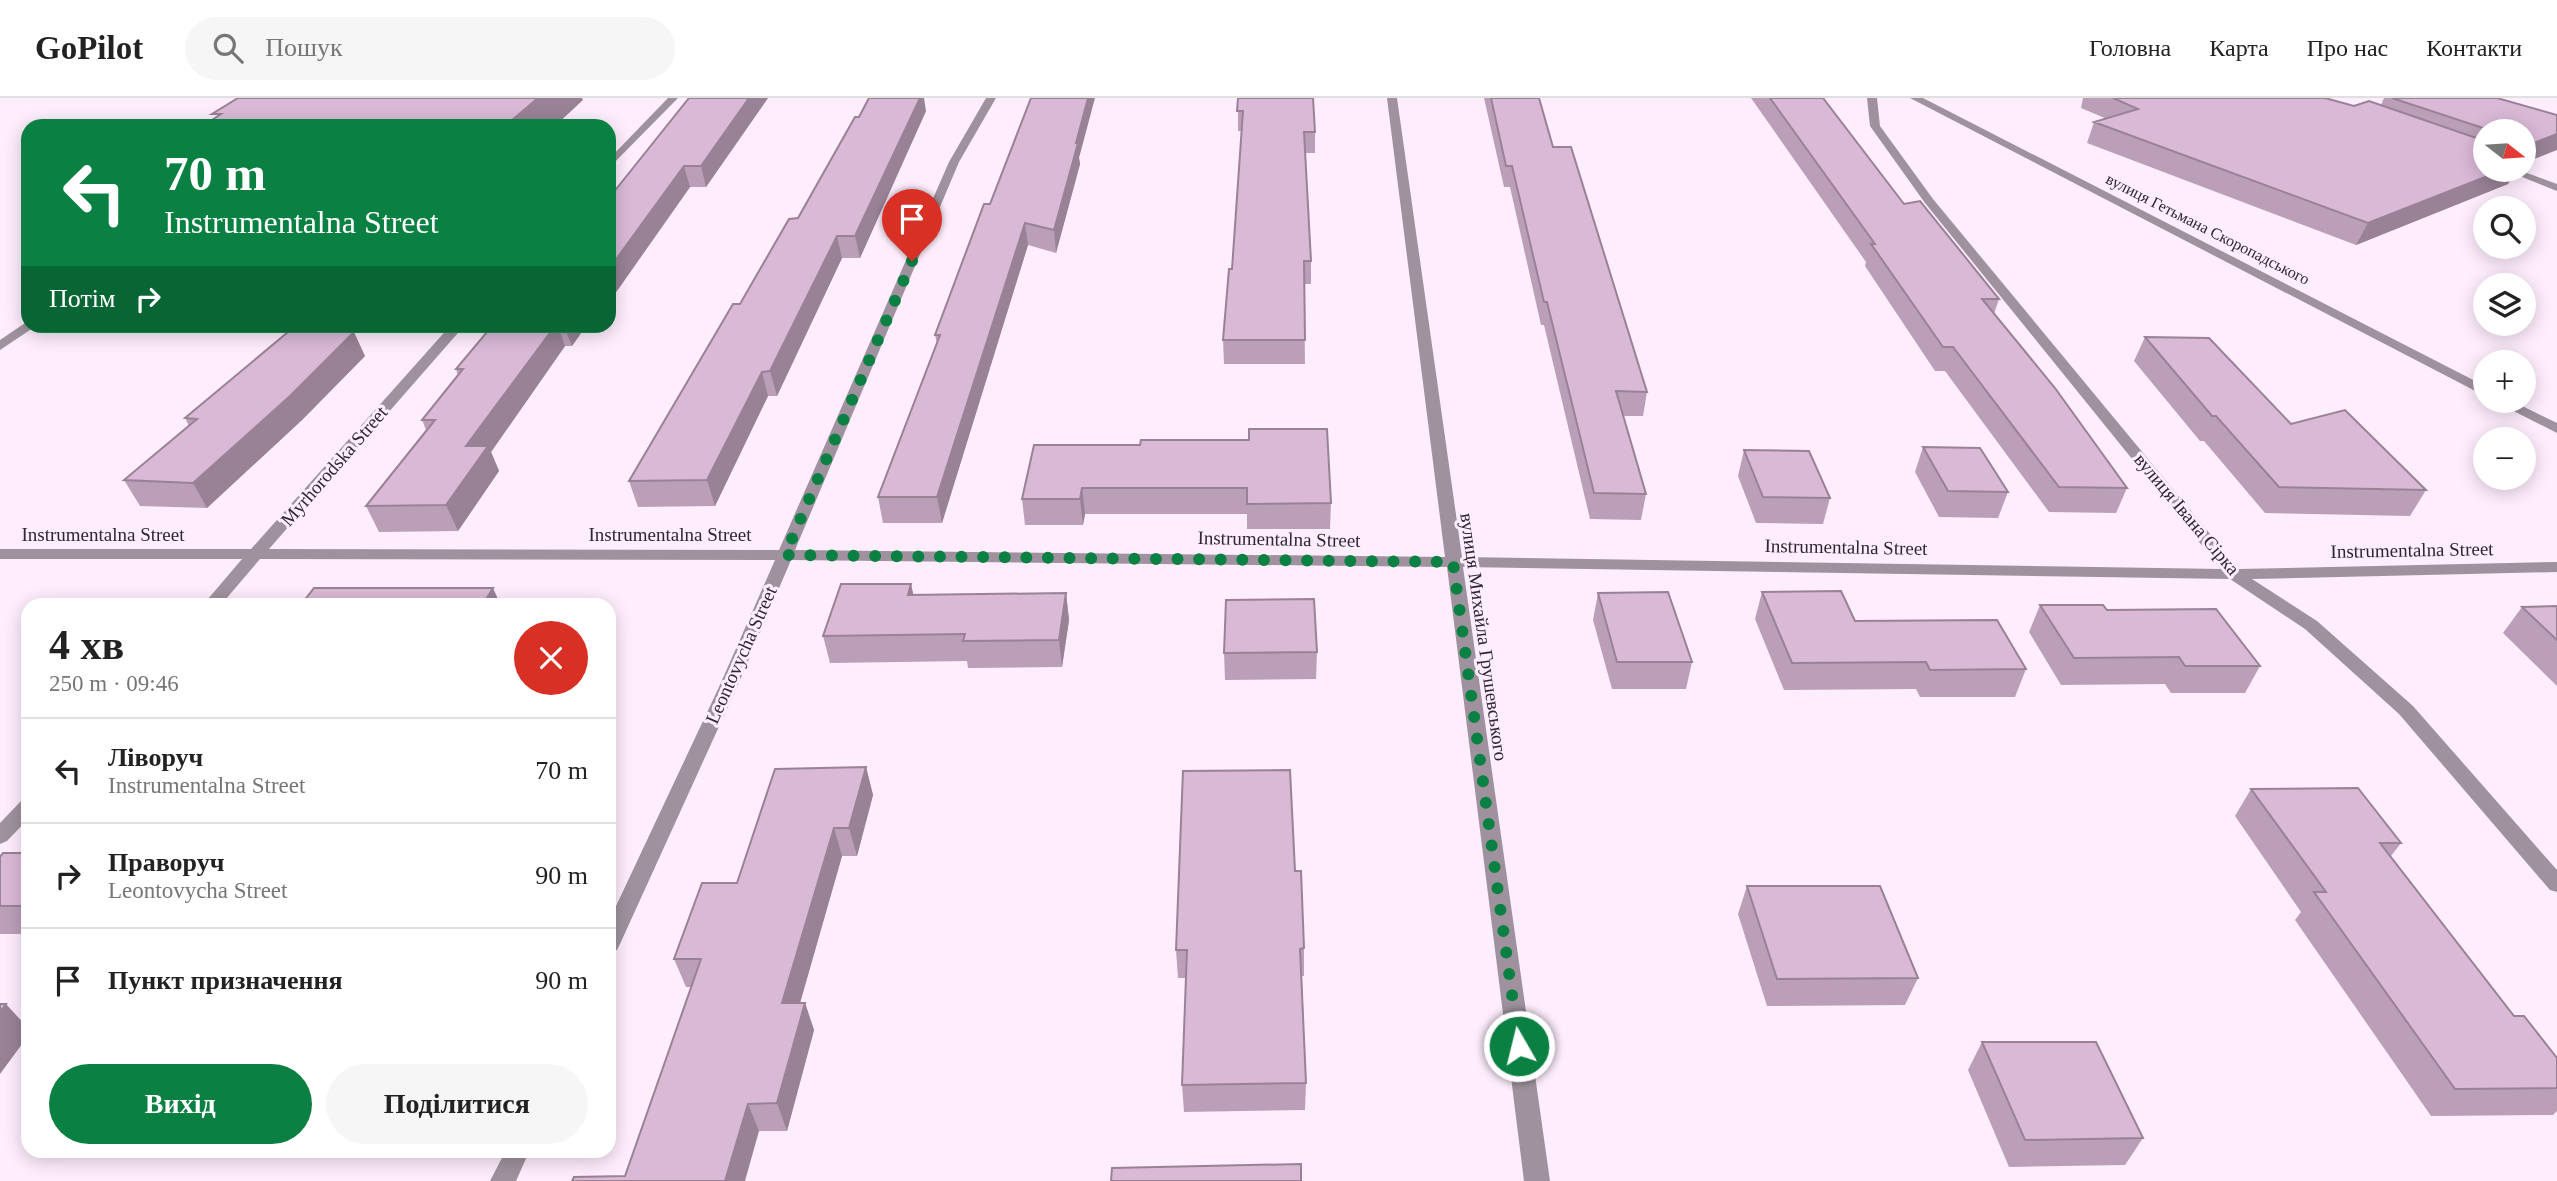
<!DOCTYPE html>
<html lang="uk">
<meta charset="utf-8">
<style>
:root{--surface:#fff;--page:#f6f6f6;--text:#222;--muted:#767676;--line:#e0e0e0;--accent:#0b8043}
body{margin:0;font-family:"Times New Roman",serif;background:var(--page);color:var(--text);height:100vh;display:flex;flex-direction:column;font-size:26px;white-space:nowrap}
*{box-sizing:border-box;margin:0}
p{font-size:23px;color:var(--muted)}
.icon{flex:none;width:38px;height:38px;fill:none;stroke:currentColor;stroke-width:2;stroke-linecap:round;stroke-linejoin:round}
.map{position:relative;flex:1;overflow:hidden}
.side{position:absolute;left:21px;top:500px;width:595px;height:560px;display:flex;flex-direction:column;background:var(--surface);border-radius:21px;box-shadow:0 4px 18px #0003}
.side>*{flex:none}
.guide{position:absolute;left:21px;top:21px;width:595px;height:214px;border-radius:21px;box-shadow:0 4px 18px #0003;background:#0b8043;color:#fff;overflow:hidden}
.needle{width:46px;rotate:107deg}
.buttons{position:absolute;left:2473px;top:21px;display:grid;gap:14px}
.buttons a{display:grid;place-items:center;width:63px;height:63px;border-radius:50%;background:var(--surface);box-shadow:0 4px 18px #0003;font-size:35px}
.pin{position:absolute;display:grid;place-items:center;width:60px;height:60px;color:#fff;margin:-72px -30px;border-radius:50% 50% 50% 0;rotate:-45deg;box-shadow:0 0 7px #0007}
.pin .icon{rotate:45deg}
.me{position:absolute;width:77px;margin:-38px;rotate:352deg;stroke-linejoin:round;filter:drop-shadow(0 0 5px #0008)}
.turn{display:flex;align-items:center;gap:24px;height:147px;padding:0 28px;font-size:32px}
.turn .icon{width:91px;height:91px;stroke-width:2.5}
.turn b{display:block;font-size:49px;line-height:60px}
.then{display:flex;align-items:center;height:66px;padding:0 28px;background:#0003;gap:14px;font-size:26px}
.round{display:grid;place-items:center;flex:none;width:74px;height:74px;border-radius:37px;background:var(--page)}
.overview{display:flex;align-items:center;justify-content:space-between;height:119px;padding:0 28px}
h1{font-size:42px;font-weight:700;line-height:52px}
.cta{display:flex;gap:14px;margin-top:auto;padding:14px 28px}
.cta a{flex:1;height:80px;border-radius:42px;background:var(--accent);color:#fff;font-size:28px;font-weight:700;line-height:80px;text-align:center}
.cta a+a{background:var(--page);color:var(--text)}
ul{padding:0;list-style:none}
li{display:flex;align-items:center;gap:21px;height:105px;padding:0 28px;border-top:2px solid var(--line)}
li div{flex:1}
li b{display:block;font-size:26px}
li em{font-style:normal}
header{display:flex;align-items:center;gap:42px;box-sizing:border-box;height:98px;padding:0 35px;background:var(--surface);border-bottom:2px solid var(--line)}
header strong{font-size:33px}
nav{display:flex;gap:38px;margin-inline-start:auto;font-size:24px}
.search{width:490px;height:63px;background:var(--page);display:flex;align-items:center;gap:18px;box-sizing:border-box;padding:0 24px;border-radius:38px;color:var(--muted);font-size:26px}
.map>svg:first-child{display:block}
</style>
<header>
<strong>GoPilot</strong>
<div class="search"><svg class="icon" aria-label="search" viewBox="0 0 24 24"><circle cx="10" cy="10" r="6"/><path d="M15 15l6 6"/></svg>Пошук</div>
<nav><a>Головна</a><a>Карта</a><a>Про нас</a><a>Контакти</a></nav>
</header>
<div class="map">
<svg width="2557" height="1083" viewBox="0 0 2557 1083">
<rect width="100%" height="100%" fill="#feedfd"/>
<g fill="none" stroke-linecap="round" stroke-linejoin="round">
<path fill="#9f929e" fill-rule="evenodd" d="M668,0h10l-69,70v-9z
M986,0h10l-37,64 -164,388 650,7 -58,-459h10l65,459 759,12 -296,-366 -55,-77 -3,-28h10l3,28 53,73 306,370 318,-7v10l-305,7 65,42 96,85 144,164v22l-7,-2 -151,-176 -94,-85 -75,-50 -767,-12 87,614h-26l-77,-614 -656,-7 -54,127 -117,257 -3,6 -8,3v-32l110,-234 56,-127 -515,-1 -40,47h-18l40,-47h-242v-10h251l199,-223h14l-195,223 510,1 170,-388z
M1910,0h13l562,288v10z
M2505,72h14l38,14v7z
M28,223v5h6l-1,2 -33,22v-10z
M2494,303h18l45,22v10z
M28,701v20l-21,22 -7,3v-21l21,-22z
M505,1054h24l-13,29h-26z"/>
</g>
<path fill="#bb9fb9" d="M689,0h79l-62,89h-16l-78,111h-3v-100z
M1238,0l77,34v21h-10l6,108v23h-7l1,80h-81l-1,-24 9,-71 10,-138h-4z
M1484,0h55l14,49 94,245 -4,24h-20l23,78 -5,26 -51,-1 -46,-194h-3l-31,-138h-6z
M1751,0h72l81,106 95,95 -5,15 133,174 -11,25 -67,-1 -104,-141h-10l-70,-105 1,-4z
M2083,0h242l29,8 27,-1 3,-7h113l60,17 -33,48v-32h-39v39h31l-8,14 -152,61 -269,-102 7,-21 13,-3 -26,-11z
M926,13l-66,147h-18l-65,138h-9l-53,110 -77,1 -9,-26 111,-177 58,-86z
M1079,60l1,6 -24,89 -28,-8 -86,278h-59l-5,-26 59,-154 -2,-8 55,-131z
M492,228h94l-14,20h-7l-74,106 8,19 -41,60 -79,1 -13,-26 60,-76 -4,-10 36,-44 -2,-7z
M2145,239l146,87 135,66 -16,26 -145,-3 -61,-72h-4l-66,-80z
M365,258l-63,64 -95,88 -67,-2 -16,-26 65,-54 -4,-8z
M1249,342l82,63 -1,26h-83v-15h-162l-2,11h-58l-3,-26 118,-54z
M1923,349l85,45 -10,26 -59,-1 -24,-45z
M1744,352l86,48 -7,26 -67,-1 -18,-47z
M1762,494l93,29 171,48 -11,28h-95l-4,-8 -132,1 -29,-71z
M1066,495l3,27 -7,47 -94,1 -1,-7 -137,2 -7,-27 91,-41z
M1598,495l94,69 -6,27h-74l-19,-69z
M2040,507l67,5 153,56 -15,27h-74l-6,-9 -104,1 -32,-53z
M2557,508v80l-54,-53 19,-26z
M1317,554l-1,27 -91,1 -1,-27z
M866,669l7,28 -16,61h-15l-42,147h5l9,27 -27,101h-28l-134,45 66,-189h-5l-12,-28 63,-76z
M2251,691l150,54 -10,13 123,160 43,42v53l-4,4 -122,1 -136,-196 6,-8 -66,-96z
M28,755v81h-28v-77z
M1295,773l9,77v28h-2l4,107 -1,27 -121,2 -2,-27 4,-107h-8l-2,-28z
M1747,788l171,92 -13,27 -138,1 -29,-92z
M1982,944l161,96 -18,27 -116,2 -41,-97z"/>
<path fill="#998296" d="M538,0h44l1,2 -28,26h-50z
M749,0h19l-62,89 -5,-21z
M920,0h4l2,13 -66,147 -5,-22z
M1088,0h7l-16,60 1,6 -24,89 -2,-23z
M2557,36v16l-33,13v-14l1,-3z
M684,68l6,21 -78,111 -3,-8v-21z
M2492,72h24l-8,14 -152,61 12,-22z
M1025,125l3,22 -86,278 -5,-26z
M837,138l5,22 -65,138 -7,-25z
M555,228h3l7,20 -74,106 8,19 -41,60 -12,-26 20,-59z
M564,228h22l-14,20z
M354,234l11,24 -63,64 -95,88 -14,-25z
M762,274l6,24 -53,110 -8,-26z
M1082,390l3,26 -2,11 -3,-26z
M911,486l6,26 -9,-15z
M493,490l8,18h-19z
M1066,495l3,27 -7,47 -3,-27z
M866,669l7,28 -16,61 -8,-28z
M834,730l8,28 -50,175 -10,-28z
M805,905l9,27 -27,101 -10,-28z
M6,906l22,24v8l-28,38v-62z
M748,1006l11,27 -14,50h-20z"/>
<path fill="#dab9d7" stroke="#998296" stroke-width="2" d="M238,0h300l-33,28h-302l18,-12h-9z
M689,0h60l-48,68h-17l-75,103v-71z
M869,0h51l-65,138h-18l-67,135 -8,1 -55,108 -78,1 104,-177h7l49,-85 9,-1 57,-101h4z
M1031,0h57l-12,45h2l-24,87 -29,-7 -88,274h-59l62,-162h-5l49,-131h6z
M1238,0h75l2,34h-11l7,129h-7l1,79h-82l6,-71h3l11,-158h-6z
M1491,0h48l14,49h18l76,245 -31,-1 30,103 -52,-1 -47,-191h-3l-32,-136h-6z
M1770,0h53l81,106 16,-3 79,98h-17l73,89 72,100 -68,-1 -106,-140h-10l-72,-103h4z
M2113,0h212l29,8 15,-5 116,40v29h18l-135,53 -274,-101 44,-13z
M2392,0h105l60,17v19l-33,13v-16h-32z
M492,228h63l-89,120h22l-42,59 -80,1 69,-86h-13l41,-51h-7z
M288,234h66l-64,64 -97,87 -69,-3 73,-61 -12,-1z
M2145,239l64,1 82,86 54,-14 81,80 -147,-3 -63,-71h-4z
M1249,331h78l4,74 -84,1v-16h-165l-2,11h-58l12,-54h106l1,-5h108z
M1923,349l57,1 28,44 -60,-1z
M1744,352l65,1 21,47 -67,-1z
M841,486h70l-3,11 158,-2 -7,47 -96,1 2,-7 -142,2z
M314,490h179l-11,18h-182z
M1841,493l14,30 142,-1 29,49 -96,1 -4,-8 -134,1 -30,-71z
M1668,494l24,70h-75l-19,-69z
M1314,501l3,53 -93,1 2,-53z
M2040,507h63l4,5 109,-1 44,57h-75l-6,-9 -105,1z
M2557,508v34l-35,-33z
M866,669l-17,61h-15l-52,175h23l-28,100 -29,1 -23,77h-153l2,-4 51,-1 76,-217h-27l28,-76h35l38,-114z
M1290,672l5,101h6l3,77 -4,1 6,134 -124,2 5,-135h-11l7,-179z
M2358,690l43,55h-21l134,173h10l33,42v30l-102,1 -141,-197h12l-75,-103z
M3,755h25v53h-28v-49z
M1747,788h133l38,92 -141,1z
M0,906h6l-6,8z
M1982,944h114l47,96 -118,2z
M1301,1066v17h-190l1,-13z"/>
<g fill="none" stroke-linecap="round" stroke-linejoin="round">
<path stroke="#0b8043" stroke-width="12" stroke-dasharray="0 21.6" d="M912,163l-127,294 668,7 66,484"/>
</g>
<g text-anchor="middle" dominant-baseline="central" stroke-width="6" stroke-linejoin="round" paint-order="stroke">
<g font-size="16" fill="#312630" stroke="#feedfd">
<text transform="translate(2208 131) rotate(27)">вулиця Гетьмана Скоропадського</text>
</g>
<g font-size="19" fill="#312630" stroke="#feedfd">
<text transform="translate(334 368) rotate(-49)">Myrhorodska Street</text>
<text transform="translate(2187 416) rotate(50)">вулиця Івана Сірка</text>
<text x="103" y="436">Instrumentalna Street</text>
<text x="670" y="436">Instrumentalna Street</text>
<text transform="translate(1279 441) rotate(1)">Instrumentalna Street</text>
<text transform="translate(1846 449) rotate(1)">Instrumentalna Street</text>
<text transform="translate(2412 452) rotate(-1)">Instrumentalna Street</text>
<text transform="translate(1484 539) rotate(82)">вулиця Михайла Грушевського</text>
<text transform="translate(741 557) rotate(-66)">Leontovycha Street</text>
</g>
</g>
</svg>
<div class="buttons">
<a><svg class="needle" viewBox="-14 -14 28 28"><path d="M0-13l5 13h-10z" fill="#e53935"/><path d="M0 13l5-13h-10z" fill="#767676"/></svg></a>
<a><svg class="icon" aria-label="search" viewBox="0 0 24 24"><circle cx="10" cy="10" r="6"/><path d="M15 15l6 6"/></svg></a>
<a><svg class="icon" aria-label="layers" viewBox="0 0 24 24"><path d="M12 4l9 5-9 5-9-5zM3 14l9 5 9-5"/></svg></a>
<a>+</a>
<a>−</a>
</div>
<div class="pin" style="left:912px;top:163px;background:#d93025"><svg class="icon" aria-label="arrive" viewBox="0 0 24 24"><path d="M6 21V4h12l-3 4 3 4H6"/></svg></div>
<svg class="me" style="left:1519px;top:948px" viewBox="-20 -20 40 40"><circle r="17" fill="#0b8043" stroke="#fff" stroke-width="3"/><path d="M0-11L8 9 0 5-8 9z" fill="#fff"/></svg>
<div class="guide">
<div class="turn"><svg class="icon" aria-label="left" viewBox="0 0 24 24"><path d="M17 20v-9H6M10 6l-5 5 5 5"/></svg><div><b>70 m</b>Instrumentalna Street</div></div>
<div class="then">Потім<svg class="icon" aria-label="right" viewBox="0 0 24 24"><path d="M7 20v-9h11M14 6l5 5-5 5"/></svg></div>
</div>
<section class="side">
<div class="overview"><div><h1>4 хв</h1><p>250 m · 09:46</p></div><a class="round" style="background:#d93025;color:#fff"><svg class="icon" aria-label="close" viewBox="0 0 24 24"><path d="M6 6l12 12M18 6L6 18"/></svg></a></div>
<ul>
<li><svg class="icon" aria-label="left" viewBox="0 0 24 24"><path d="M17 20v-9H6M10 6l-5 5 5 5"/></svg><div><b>Ліворуч</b><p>Instrumentalna Street</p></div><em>70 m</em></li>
<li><svg class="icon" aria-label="right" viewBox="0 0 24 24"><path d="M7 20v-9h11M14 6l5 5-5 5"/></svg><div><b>Праворуч</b><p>Leontovycha Street</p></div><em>90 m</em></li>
<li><svg class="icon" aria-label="arrive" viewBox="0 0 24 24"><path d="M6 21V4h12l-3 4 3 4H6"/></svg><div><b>Пункт призначення</b></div><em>90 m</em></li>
</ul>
<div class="cta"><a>Вихід</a><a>Поділитися</a></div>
</section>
</div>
